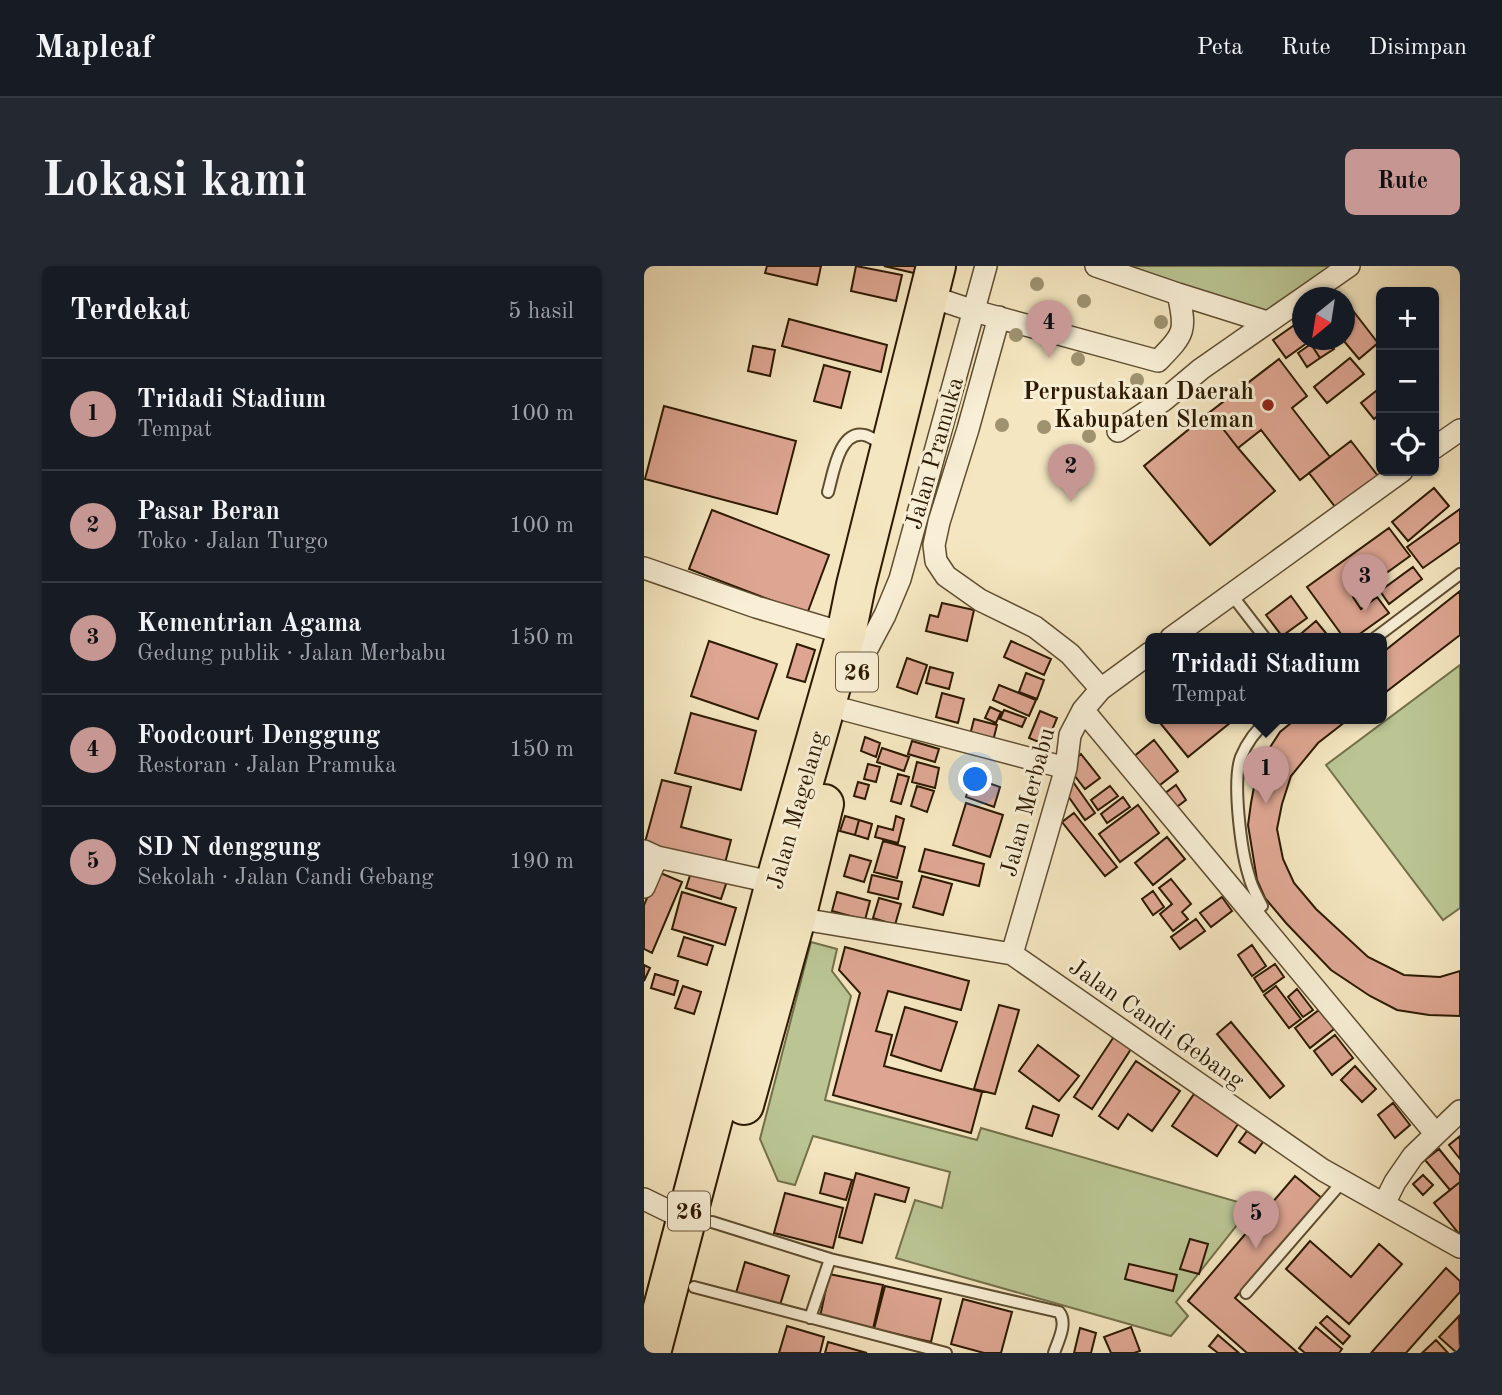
<!DOCTYPE html>
<html lang="id">
<head>
<meta charset="utf-8">
<style>
	body { margin:0; font-family:"Old Standard TT",serif; background:#242831; color:#f1f3f6 }
	.controls { position:absolute; right:21px; top:21px; display:grid; overflow:hidden; border-radius:10px; box-shadow:0 2px 5px #0004 }
	.controls button { width:63px; height:63px; display:grid; place-items:center; padding:0; border:0; border-bottom:2px solid #363941; background:#171b24; color:#f1f3f6; font:35px sans-serif }
	.compass { position:absolute; left:648px; top:21px; width:63px; height:63px; border-radius:50%; background:#171b24; box-shadow:0 2px 5px #0004; rotate:210deg }
	.you { position:absolute; left:332px; top:514px; width:24px; height:24px; margin:-18px; border:5px solid #fff; border-radius:50%; background:#1a73e8; box-shadow:0 0 0 10px #1a73e833 }
	.badge { display:grid; place-items:center; width:46px; height:46px; border-radius:50%; background:#c59692; color:#111; font-size:23px; font-weight:700 }
	.pin { position:absolute; translate:-50% -58px; filter:drop-shadow(0 2px 4px #0008) }
	.pin::after { content:''; position:absolute; top:37px; width:24px; height:21px; background:inherit; clip-path:polygon(0 0,100% 0,50% 100%) }
	.popup { position:absolute; left:501px; top:367px; width:242px; height:91px; box-sizing:border-box; display:grid; place-content:center; border-radius:10px; background:#171b24; filter:drop-shadow(0 2px 5px #0005); font-size:23px; white-space:nowrap; color:#9ea1a6 }
	.popup b { font-size:26px; color:#f1f3f6 }
	.popup::after { content:''; position:absolute; left:50%; top:100%; margin-left:-14px; border:14px solid transparent; border-top-color:#171b24 }
	.list { margin:0; padding:0; list-style:none }
	h2 { display:flex; justify-content:space-between; align-items:center; height:91px; margin:0; padding:0 28px; font-size:30px }
	h2 small { font-size:23px; font-weight:400; color:#9ea1a6 }
	.list li { display:grid; grid-template-columns:46px 1fr auto; gap:21px; align-items:center; box-sizing:border-box; height:112px; padding:0 28px; border-top:2px solid #363941 }
	.list b { display:block; font-size:26px; white-space:nowrap }
	.list p { margin:0; font-size:23px; white-space:nowrap; color:#9ea1a6 }
	.list em { font-size:23px; font-style:normal; color:#9ea1a6 }
	.icon { flex:none; width:38px; height:38px; fill:none; stroke:currentColor; stroke-width:2; stroke-linecap:round; stroke-linejoin:round }
	.map { position:relative; flex:none; width:816px; height:1087px; overflow:hidden; border-radius:10px }
	header { display:flex; align-items:center; gap:42px; box-sizing:border-box; height:98px; padding:0 35px; background:#171b24; border-bottom:2px solid #363941 }
	header strong { font-size:33px }
	nav { display:flex; gap:38px; margin-inline-start:auto; font-size:24px }
	.intro { display:flex; align-items:center; justify-content:space-between; box-sizing:border-box; height:168px; padding:0 42px }
	h1 { margin:0; font-size:49px }
	.button { padding:18px 32px; border-radius:10px; background:#c59692; color:#111; font-size:24px; font-weight:700 }
	main { display:flex; gap:42px; padding:0 42px }
	aside { flex:1; background:#171b24; border-radius:10px; box-shadow:0 2px 5px #0004 }
	.map>svg:first-child { display:block }
	.green { fill:#bac593; stroke:#74704a; stroke-width:2 }
	.building { fill:#dea692; stroke:#2d1a00; stroke-width:2 }
	.lines { fill:none; stroke-linecap:round; stroke-linejoin:round }
	.lane-casing { stroke:#5f4d30; stroke-width:14 }
	.street-casing { stroke:#5f4d30; stroke-width:24 }
	.highway-casing { stroke:#2d1a00; stroke-width:42 }
	.lane { stroke:#f8efd6; stroke-width:10 }
	.street { stroke:#f8efd6; stroke-width:21 }
	.highway { stroke:#f4e6c0; stroke-width:38 }
	.tree { fill:#9e926f }
	.poi-dot { fill:#8f2418; stroke:#f8efd6; stroke-width:2.5 }
	.labels { text-anchor:middle; stroke-width:6; stroke-linejoin:round; paint-order:stroke }
	.shield { fill:#f8efd6; stroke:#6a5a40; stroke-width:2 }
	.shield-label { font-size:23px; font-weight:bold; fill:#2d1a00 }
	.poi-label { font-size:24px; font-weight:bold; fill:#2d1a00; stroke:#f8efd6; text-anchor:end }
	.street-label { font-size:24px; fill:#2d1a00; stroke:#f8efd6 }
</style>
</head>
<body>
<header>
<strong>Mapleaf</strong>
<nav><a>Peta</a><a>Rute</a><a>Disimpan</a></nav>
</header>
<div class="intro"><h1>Lokasi kami</h1><a class="button">Rute</a></div>
<main>
<aside>
<h2>Terdekat<small>5 hasil</small></h2>
<ul class="list">
<li><span class="badge">1</span><div><b>Tridadi Stadium</b><p>Tempat</p></div><em>100 m</em></li>
<li><span class="badge">2</span><div><b>Pasar Beran</b><p>Toko · Jalan Turgo</p></div><em>100 m</em></li>
<li><span class="badge">3</span><div><b>Kementrian Agama</b><p>Gedung publik · Jalan Merbabu</p></div><em>150 m</em></li>
<li><span class="badge">4</span><div><b>Foodcourt Denggung</b><p>Restoran · Jalan Pramuka</p></div><em>150 m</em></li>
<li><span class="badge">5</span><div><b>SD N denggung</b><p>Sekolah · Jalan Candi Gebang</p></div><em>190 m</em></li>
</ul>
</aside>
<div class="map">
<svg width="816" height="1087" viewBox="0 0 816 1087">
	<rect width="100%" height="100%" fill="#f4e6c0"/>
	<filter id="stains"><feTurbulence type="fractalNoise" baseFrequency=".00286" numOctaves="4"/><feColorMatrix values="0 0 0 0 .2 0 0 0 0 .09 0 0 0 0 .02 0 0 0 .5 -.17"/></filter>
	<radialGradient id="worn" r=".72"><stop offset=".6" stop-color="#630" stop-opacity="0"/><stop offset="1" stop-color="#630" stop-opacity=".3"/></radialGradient>
	<path class="green" d="M455,0H705L623,56Z
		M816,399V642L799,654L682,499Z
		M167,676L193,683L188,705L207,730L181,834L333,874L337,862L608,940L532,1036L544,1050L527,1070L252,992L271,934L298,942L306,906L169,870L151,919L134,915L116,873Z"/>
	<path class="building" d="M123,0H177L173,19L121,7Z
		M212,0L258,9L252,35L207,25Z
		M240,0H276L274,8Z
		M710,46L734,77L715,93L699,74H701V53Z
		M145,53L243,79L237,106L138,80Z
		M659,53V74H667L642,92L629,74Z
		M674,74H684L690,83L676,92L667,78Z
		M667,78L676,92L663,101L654,87Z
		M109,80L131,84L126,110L104,105Z
		M706,92L720,108L683,137L670,121Z
		M635,93L663,130L648,142L686,191L656,214L617,164L594,182L566,146Z
		M180,99L206,106L197,142L170,135Z
		M737,121V147L730,153L717,137Z
		M20,140L152,175L133,248L1,213Z
		M566,146L594,182L631,225L566,279L500,200Z
		M707,175L737,214L695,246L665,207Z
		M790,222L805,240L764,275L748,256Z
		M816,243V276L779,302L763,281Z
		M68,244L185,289L163,348L45,303Z
		M745,262L766,290L709,331L717,343L733,331L745,347L710,372H700L663,321Z
		M769,301L778,313L745,338L736,325Z
		M816,325V369L738,429V387Z
		M647,330L663,352L638,370L622,349Z
		M298,337L330,344L323,375L282,365L286,349L294,351Z
		M672,355L686,372H652Z
		M65,375L133,398L114,453L47,430Z
		M367,375L407,393L400,409L360,391Z
		M153,378L171,384L161,416L143,411Z
		M263,392L283,399L273,428L253,421Z
		M286,401L309,407L305,423L282,417Z
		M382,407L400,414L393,433L375,426Z
		M355,419L392,434L385,450L349,434Z
		M298,427L320,433L314,457L292,451Z
		M346,441L357,446L352,457L341,452Z
		M360,444L382,452L378,461L356,453Z
		M396,445L413,452L402,479L385,472Z
		M47,447L112,465L97,524L31,507Z
		M512,452H592L544,491Z
		M653,452H706L674,477L647,510L638,538L633,563L639,593L650,617L672,643L724,691L760,709L796,711L816,705V750L785,749L753,744L726,730L687,704L642,657L621,632L613,614L604,559L607,537L612,510L619,492L636,466Z
		M330,453L353,459L348,479L325,473Z
		M221,471L236,477L232,491L217,485Z
		M510,474L534,505L512,522L488,492Z
		M268,475L295,483L291,496L264,488Z
		M238,482L265,491L260,505L233,496Z
		M437,488L456,512L441,523L423,500Z
		M273,496L295,502L291,522L268,516Z
		M224,498L236,501L232,516L220,513Z
		M254,508L265,511L257,538L247,535Z
		M328,511L356,521L350,541L322,531Z
		M427,513L451,547L441,554L417,520Z
		M18,514L47,521L37,561L87,574L80,601L0,580Z
		M214,516L225,519L221,533L210,530Z
		M532,519L542,534L530,543L520,528Z
		M273,520L290,525L283,546L267,540Z
		M466,520L474,530L454,544L447,534Z
		M479,531L486,541L463,557L457,548Z
		M322,537L359,549L346,591L309,579Z
		M494,539L515,567L476,596L455,568Z
		M430,547L473,601L461,610L418,556Z
		M201,550L215,554L211,569L196,565Z
		M252,550L260,553L254,577L231,571L234,560L249,564Z
		M215,554L228,558L224,573L211,569Z
		M523,571L541,593L509,619L491,597Z
		M239,575L261,581L253,612L230,606Z
		M281,583L340,598L335,620L275,605Z
		M206,589L227,595L220,616L200,610Z
		M48,603L83,615L77,633L42,622Z
		M14,606L38,616L8,687L0,683V639Z
		M228,609L258,616L254,633L224,626Z
		M278,610L308,618L299,649L269,641Z
		M527,613L547,638L538,646L544,653L529,665L516,648L528,638L515,622Z
		M509,625L520,641L509,649L498,633Z
		M38,626L92,642L81,679L28,663Z
		M193,626L226,635L221,654L188,645Z
		M578,631L588,645L567,661L556,647Z
		M235,632L257,638L251,659L229,652Z
		M552,653L561,665L536,683L527,671Z
		M40,671L69,680L63,699L34,690Z
		M608,679L622,700L608,710L594,689Z
		M201,681L325,715L317,744L244,725L232,765L248,769L240,800L338,826L327,867L189,829L216,727L195,704Z
		M631,698L640,711L619,726L610,712Z
		M0,699L6,702L0,715Z
		M11,708L34,715L30,729L7,722Z
		M39,720L57,726L50,748L31,742Z
		M632,720L657,753L645,762L620,729Z
		M653,723L669,744L659,751L644,731Z
		M355,739L375,744L351,828L330,823Z
		M261,741L313,756L297,805L247,789Z
		M675,744L690,763L666,782L651,762Z
		M587,756L640,820L626,832L573,768Z
		M471,769L489,780L448,843L430,831Z
		M691,769L709,792L688,809L670,785Z
		M394,779L435,810L415,835L375,805Z
		M492,795L536,825L508,865L484,848L474,863L455,850Z
		M711,800L732,823L718,836L697,814Z
		M550,828L594,858L573,890L528,860Z
		M749,837L766,859L751,872L734,849Z
		M389,840L415,849L408,870L382,862Z
		M603,865L619,876L611,887L595,876Z
		M816,870V893L805,879Z
		M795,883L816,909V916L806,924L781,894Z
		M181,907L208,914L202,934L176,927Z
		M212,907L265,922L261,936L231,928L218,977L195,971Z
		M779,909L789,919L779,929L769,918Z
		M651,910L679,933L591,1032L654,1087H603L544,1035Z
		M816,916V969L790,937Z
		M141,927L199,942L189,982L130,967Z
		M546,973L564,978L555,1008L536,1003Z
		M666,975L707,1011L735,978L758,998L705,1058L642,1003Z
		M101,996L145,1010L136,1039L92,1027Z
		M485,998L533,1009L529,1025L481,1013Z
		M802,1002L816,1015V1026L762,1087H727Z
		M185,1008L239,1019L229,1063L176,1051Z
		M241,1020L297,1033L287,1076L230,1063Z
		M319,1033L368,1046L357,1087H340L307,1078Z
		M683,1050L706,1070L699,1078L676,1057Z
		M815,1050L816,1087H813L795,1071Z
		M143,1060L180,1071L176,1087H135Z
		M487,1061L496,1085L490,1087H467L460,1071Z
		M672,1061L698,1083L695,1087H661L655,1082Z
		M436,1062L452,1067L447,1087H430Z
		M574,1069L595,1087H574L565,1080Z
		M792,1074L804,1087H778Z
		M184,1076L223,1087H181Z"/>
	<g class="lines">
		<defs>
			<path id="lane" d="M184,226C189,209 195,164 220,169C226,170 234,176 240,179
				M587,328L621,372
				M731,372L816,308
				M607,648L618,640C613,630 607,620 605,610C597,585 588,515 597,491C603,476 613,463 626,452
				M68,956L186,993L415,1046C424,1057 414,1075 410,1087
				M50,1021L302,1087
				M602,1027L699,915
				M166,1052L186,993"/>
			<path id="street" d="M452,0L534,28L623,56
				M659,32L705,0
				M303,36L330,45L514,95C540,68 543,66 534,28
				M355,51L324,163L295,256L290,279L292,295L302,310L336,334L391,361L426,388L457,423
				M474,165L520,134L557,103L659,32
				M790,182L816,164
				M0,302L112,341L202,368
				M527,372L758,205
				M216,396L241,349L256,313L342,0
				M202,444L422,502
				M439,444L791,867
				M0,585L13,591L131,617
				M0,621L13,591
				M152,652L368,688L679,904L816,981
				M368,688L422,502L426,469L439,444L457,423L506,387
				M0,933L43,954
				M740,938L751,916L769,890L816,845"/>
			<path id="highway" d="M100,839L152,652L180,538
				M7,1087L131,617L202,368L212,319L292,0"/>
		</defs>
		<use href="#lane" class="lane-casing"/>
		<use href="#street" class="street-casing"/>
		<use href="#highway" class="highway-casing"/>
		<use href="#lane" class="lane"/>
		<use href="#street" class="street"/>
		<use href="#highway" class="highway"/>
	</g>
	<g class="tree">
		<circle cx="393" cy="18" r="7"/>
		<circle cx="440" cy="35" r="7"/>
		<circle cx="517" cy="56" r="7"/>
		<circle cx="372" cy="69" r="7"/>
		<circle cx="434" cy="93" r="7"/>
		<circle cx="493" cy="114" r="7"/>
		<circle cx="358" cy="159" r="7"/>
		<circle cx="400" cy="161" r="7"/>
		<circle cx="445" cy="170" r="7"/>
	</g>
	<circle class="poi-dot" cx="624" cy="139" r="7"/>
	<g class="labels">
		<g class="shield">
			<rect x="192" y="386.5" width="42" height="39" rx="5"/>
			<rect x="24" y="925.5" width="42" height="39" rx="5"/>
		</g>
		<g class="shield-label">
			<text x="213" y="414">26</text>
			<text x="45" y="953">26</text>
		</g>
		<g class="poi-label">
			<text x="610" y="133">Perpustakaan Daerah<tspan x="610" dy="28">Kabupaten Sleman</tspan></text>
		</g>
		<g class="street-label">
			<text transform="translate(290 187) rotate(-74)" y="8">Jalan Pramuka</text>
			<text transform="translate(383 536) rotate(-75)" y="8">Jalan Merbabu</text>
			<text transform="translate(152 544) rotate(-74)" y="8">Jalan Magelang</text>
			<text transform="translate(513 757) rotate(35)" y="8">Jalan Candi Gebang</text>
		</g>
	</g>
	<rect width="100%" height="100%" filter="url(#stains)"/>
	<rect width="100%" height="100%" fill="url(#worn)"/>
</svg>
<div class="controls">
<button>+</button>
<button>−</button>
<button><svg class="icon" aria-label="locate" viewBox="0 0 24 24"><circle cx="12" cy="12" r="6"/><path d="M12 2v4M12 18v4M2 12h4M18 12h4"/></svg></button>
</div>
<svg class="compass" viewBox="-18 -18 36 36"><path d="M0-13l5 13h-10z" fill="#e53935"/><path d="M0 13l5-13h-10z" fill="#9ea1a6"/></svg>
<div class="you"></div>
<div class="pin badge" style="left:622px;top:538px">1</div>
<div class="popup"><b>Tridadi Stadium</b>Tempat</div>
<div class="pin badge" style="left:427px;top:236px">2</div>
<div class="pin badge" style="left:721px;top:346px">3</div>
<div class="pin badge" style="left:405px;top:92px">4</div>
<div class="pin badge" style="left:612px;top:983px">5</div>
</div>
</main>
</body>
</html>
